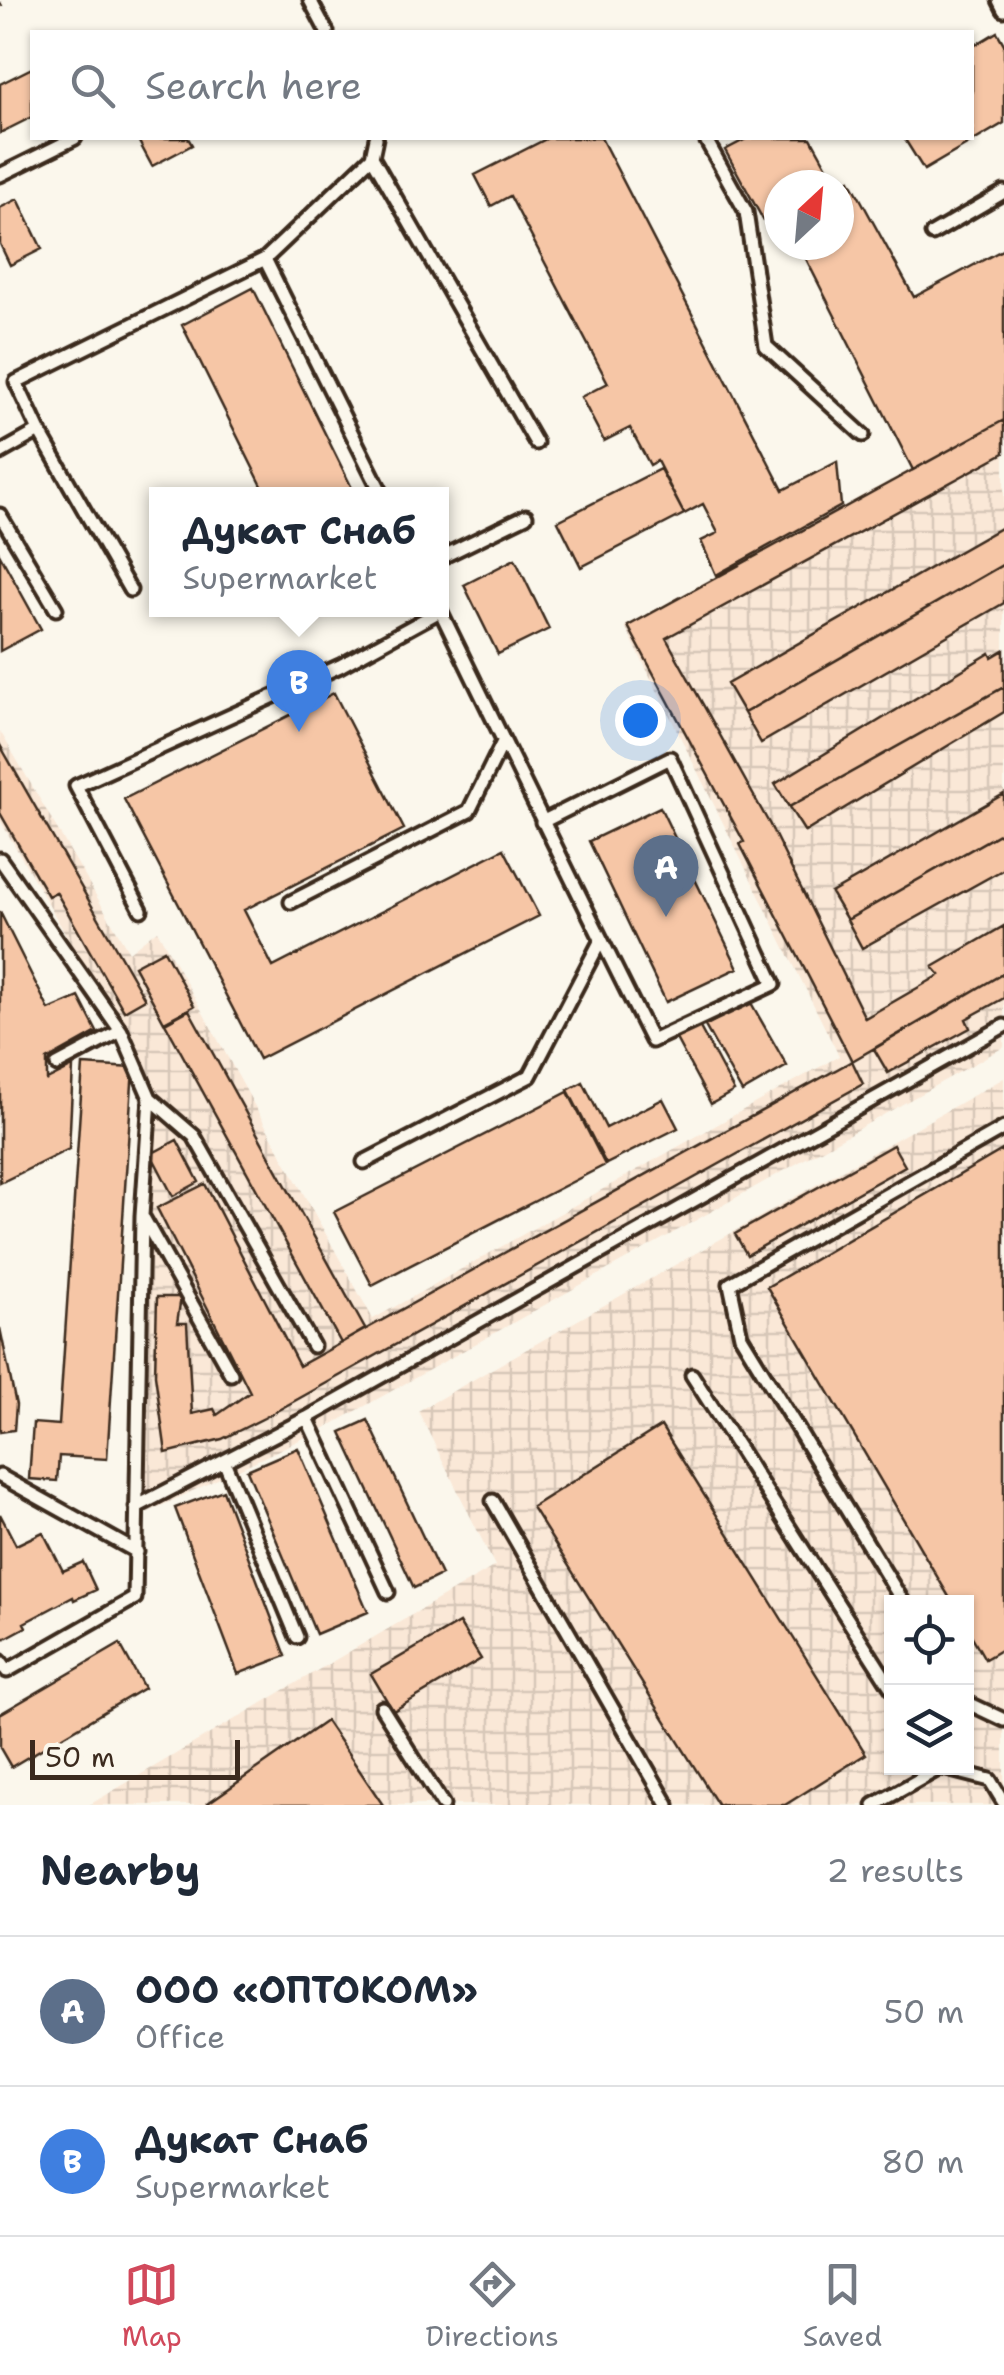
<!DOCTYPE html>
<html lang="en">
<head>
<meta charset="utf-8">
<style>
	body { margin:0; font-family:"Shantell Sans",sans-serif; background:#f2f2f3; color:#1f2937 }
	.controls { position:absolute; right:30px; bottom:30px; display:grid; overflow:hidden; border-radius:0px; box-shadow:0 2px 8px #0004 }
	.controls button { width:90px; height:90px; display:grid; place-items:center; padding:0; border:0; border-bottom:2px solid #e0e1e3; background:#fff; color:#1f2937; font:50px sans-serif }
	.compass { position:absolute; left:764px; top:170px; width:90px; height:90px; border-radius:50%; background:#fff; box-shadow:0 2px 8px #0004; rotate:26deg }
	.scale { position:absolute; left:30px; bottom:25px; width:210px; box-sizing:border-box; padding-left:10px; border:5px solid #3b2a1e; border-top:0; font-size:28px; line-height:35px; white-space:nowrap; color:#3b2a1e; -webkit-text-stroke:8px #fbf7ec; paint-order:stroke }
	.you { position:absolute; left:640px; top:720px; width:35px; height:35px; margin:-25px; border:8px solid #fff; border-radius:50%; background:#1a73e8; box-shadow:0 0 0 15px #1a73e833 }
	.badge { display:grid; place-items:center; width:65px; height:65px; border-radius:50%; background:#d1495b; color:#fff; font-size:32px; font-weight:700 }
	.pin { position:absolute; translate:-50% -82px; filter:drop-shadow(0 2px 5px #0008) }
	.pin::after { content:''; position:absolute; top:52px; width:35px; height:30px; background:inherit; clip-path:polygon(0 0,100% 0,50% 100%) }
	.popup { position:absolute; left:149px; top:487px; width:300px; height:130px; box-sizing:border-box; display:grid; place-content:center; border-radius:0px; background:#fff; filter:drop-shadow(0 2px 8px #0005); font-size:32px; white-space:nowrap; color:#747a83 }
	.popup b { font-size:38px; color:#1f2937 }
	.popup::after { content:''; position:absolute; left:50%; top:100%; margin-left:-20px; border:20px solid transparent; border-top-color:#fff }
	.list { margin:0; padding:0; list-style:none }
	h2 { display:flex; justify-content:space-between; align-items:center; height:130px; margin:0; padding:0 40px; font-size:42px }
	h2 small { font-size:32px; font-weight:400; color:#747a83 }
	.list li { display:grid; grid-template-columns:65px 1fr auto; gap:30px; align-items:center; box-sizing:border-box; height:150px; padding:0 40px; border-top:2px solid #e0e1e3 }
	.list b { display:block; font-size:38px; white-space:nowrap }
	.list p { margin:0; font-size:32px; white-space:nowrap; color:#747a83 }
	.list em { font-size:32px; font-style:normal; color:#747a83 }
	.icon { flex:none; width:55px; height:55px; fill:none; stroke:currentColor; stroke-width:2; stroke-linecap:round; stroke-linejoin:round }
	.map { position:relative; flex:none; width:1004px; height:1805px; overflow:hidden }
	.search { position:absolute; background:#fff; box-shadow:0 2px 8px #0004; left:30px; right:30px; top:30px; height:110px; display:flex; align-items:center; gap:25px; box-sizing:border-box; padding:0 35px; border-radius:0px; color:#747a83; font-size:38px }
	.sheet { height:430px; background:#fff }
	nav { display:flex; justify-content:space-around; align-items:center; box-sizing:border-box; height:140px; border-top:2px solid #e0e1e3; background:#fff; font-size:28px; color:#747a83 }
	nav a { display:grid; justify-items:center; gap:5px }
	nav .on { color:#d1495b }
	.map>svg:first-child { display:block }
	.industrial { fill:url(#industrial-grid); fill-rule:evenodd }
	.building { fill:#f6c6a6; stroke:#3b2a1e; stroke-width:2.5 }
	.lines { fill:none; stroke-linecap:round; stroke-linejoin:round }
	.service-casing { stroke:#3b2a1e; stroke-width:19 }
	.path { stroke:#3b2a1e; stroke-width:5; stroke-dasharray:2.5 8; stroke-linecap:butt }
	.service { stroke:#fbf7ec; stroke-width:11 }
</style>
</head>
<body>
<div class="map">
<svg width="1004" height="1805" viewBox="0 0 1004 1805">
	<defs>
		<pattern id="industrial-grid" width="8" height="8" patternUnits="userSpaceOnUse" patternTransform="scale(2.5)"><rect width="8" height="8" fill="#fae8d7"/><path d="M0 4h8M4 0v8" fill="none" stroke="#d7c7b8"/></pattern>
	</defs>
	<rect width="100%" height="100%" fill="#fbf7ec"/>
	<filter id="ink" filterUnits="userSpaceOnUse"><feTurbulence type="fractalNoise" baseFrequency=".01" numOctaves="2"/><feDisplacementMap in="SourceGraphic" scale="20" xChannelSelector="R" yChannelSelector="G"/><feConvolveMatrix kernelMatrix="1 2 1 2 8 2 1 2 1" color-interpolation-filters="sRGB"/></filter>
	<g filter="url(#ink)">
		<path class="industrial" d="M1004,418V1047L333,1424L140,1516L142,1082L121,1031L0,820V731L129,952L157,930L373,1319L839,1056L625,626Z
			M1004,1078V1805H89L495,1566L418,1411ZM892,1602H966V1768H892Z"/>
		<path class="building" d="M997,32L1004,44V123L924,170L904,138H972V47Z
			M32,68V117L0,133V84Z
			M137,138H188L192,145L152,166Z
			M548,138H601L783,490L837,462L841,506L716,575L701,541L718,533L703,504L684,514L657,461L650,465L630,428L604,441L581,397L608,383L510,196L491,206L475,175Z
			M748,138H811L837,185H779V218L766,225L725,150Z
			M850,180L914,297L1004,249V420L913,470L799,245H839V186Z
			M18,199L42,249L10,265L0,244V208Z
			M253,288L355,494H266L182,325Z
			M1004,420V453L666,638L770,825L865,1018L940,975L933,967L1004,926V973L852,1061L740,844L744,842L628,626Z
			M660,469L684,514L581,567L558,521Z
			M1004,526V564L744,713L727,684Z
			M0,555L41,629L0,651Z
			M515,559L549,629L498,654L464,585Z
			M1004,564V603L761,743L744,713Z
			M1004,650V687L789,807L775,784L990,653L992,657Z
			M1004,687V712L805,832L789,807Z
			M334,693L404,829L244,910L273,967L504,849L539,916L259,1059L124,799Z
			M0,745L145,999L124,1011L56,892L48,896L0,813Z
			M1004,794V831L847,920L831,893Z
			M660,807L738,968L666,1002L589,841Z
			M1004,831V869L862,948L847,920Z
			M0,912L49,1010L79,997L97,1032L47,1060V1080L73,1067L69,1149L0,1183Z
			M164,950L194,1006L164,1022L134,966Z
			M1004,973V998L966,1019L970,1028L888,1073L874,1049Z
			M750,1001L787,1066L742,1092L705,1026Z
			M189,1010L365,1329L341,1343L165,1023Z
			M697,1022L734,1091L711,1104L674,1035Z
			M852,1061L863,1084L264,1418L222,1439L166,1453L155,1375L157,1297H181L177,1323H187L192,1414L214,1409L217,1415L250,1392L157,1208L205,1184L299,1366Z
			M83,1065L133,1068L107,1459L59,1456L57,1481L29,1479L33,1423L59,1425Z
			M583,1082L606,1128L663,1099L678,1128L606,1164L568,1090Z
			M568,1092L605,1165L372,1285L334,1212Z
			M177,1140L199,1182L173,1196L151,1154Z
			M893,1145L905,1166L747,1255L735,1234Z
			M1004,1149V1648L985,1659L966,1626V1602H952L767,1287Z
			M0,1328L16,1405L14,1430L0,1432Z
			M368,1420L441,1575L414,1588L341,1432Z
			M661,1426L866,1754L785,1805H718L532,1507Z
			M298,1448L368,1612L316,1634L247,1470Z
			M223,1490L286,1656L238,1674L175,1508Z
			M0,1514L16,1545L43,1532L63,1571L83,1562L96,1590L74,1600L73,1597L24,1623L26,1627L0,1641Z
			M459,1623L481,1659L393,1711L371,1674Z
			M120,1644L144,1688L11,1767L0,1748V1714Z
			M326,1721L383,1805H209L208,1803Z"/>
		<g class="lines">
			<defs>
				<path id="service" d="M310,0L327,32
					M999,0L1004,10
					M705,138L746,212L766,346L863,435
					M372,157L536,443
					M0,175L75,138
					M932,234L1004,192
					M265,259L382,494
					M0,453L39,431
					M0,515L56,609
					M442,557L526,516
					M130,590L39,431L16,382L265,259L372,157L376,138
					M440,610C510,754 580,898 652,1041L774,984L670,758L542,822
					M0,859L121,1031L150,1098L194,1136L313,1346
					M291,902L469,811L503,742
					M141,910L76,786L340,666L440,611
					M57,1065L121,1031
					M364,1162L530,1076L601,940
					M144,1219L231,1374
					M692,1375L892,1689
					M307,1418L388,1592
					M224,1461L297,1637
					M0,1476L137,1552
					M493,1501L668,1805
					M136,1507L307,1418L1004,1026
					M903,1602L741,1336L730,1284L1004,1128
					M0,1661L7,1671L135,1598L142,1216L150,1098
					M966,1702L1004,1720
					M382,1708L443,1805
					M943,1768L990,1780L1004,1803
					M874,1805L940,1768"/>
			</defs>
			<use href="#service" class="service-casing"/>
			<path class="path" d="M0,5L9,0"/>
			<use href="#service" class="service"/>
		</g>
	</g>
</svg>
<div class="controls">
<button><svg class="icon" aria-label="locate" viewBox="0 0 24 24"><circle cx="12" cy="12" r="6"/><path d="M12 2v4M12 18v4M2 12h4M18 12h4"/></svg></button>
<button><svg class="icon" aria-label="layers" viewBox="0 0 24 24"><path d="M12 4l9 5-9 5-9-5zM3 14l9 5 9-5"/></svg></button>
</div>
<svg class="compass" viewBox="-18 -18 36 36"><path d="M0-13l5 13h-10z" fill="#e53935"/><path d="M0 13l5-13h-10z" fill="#747a83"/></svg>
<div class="scale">50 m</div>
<div class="you"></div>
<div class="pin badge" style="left:666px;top:917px;background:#5c6f8a">A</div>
<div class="pin badge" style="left:299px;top:732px;background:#3f7fe0">B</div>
<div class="popup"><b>Дукат Снаб</b>Supermarket</div>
<div class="search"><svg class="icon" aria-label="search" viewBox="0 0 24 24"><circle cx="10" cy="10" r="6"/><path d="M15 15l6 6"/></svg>Search here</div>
</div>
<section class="sheet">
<h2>Nearby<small>2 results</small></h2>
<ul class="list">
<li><span class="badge" style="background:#5c6f8a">A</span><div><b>ООО «ОПТОКОМ»</b><p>Office</p></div><em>50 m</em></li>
<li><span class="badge" style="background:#3f7fe0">B</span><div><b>Дукат Снаб</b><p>Supermarket</p></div><em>80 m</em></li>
</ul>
</section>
<nav>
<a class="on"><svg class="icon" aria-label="map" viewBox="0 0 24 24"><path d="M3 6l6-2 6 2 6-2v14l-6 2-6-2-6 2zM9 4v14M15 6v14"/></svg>Map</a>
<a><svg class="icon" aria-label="directions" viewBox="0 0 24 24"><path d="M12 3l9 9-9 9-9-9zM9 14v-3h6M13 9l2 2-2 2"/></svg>Directions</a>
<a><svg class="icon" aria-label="saved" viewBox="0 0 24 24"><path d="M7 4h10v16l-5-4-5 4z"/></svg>Saved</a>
</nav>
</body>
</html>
